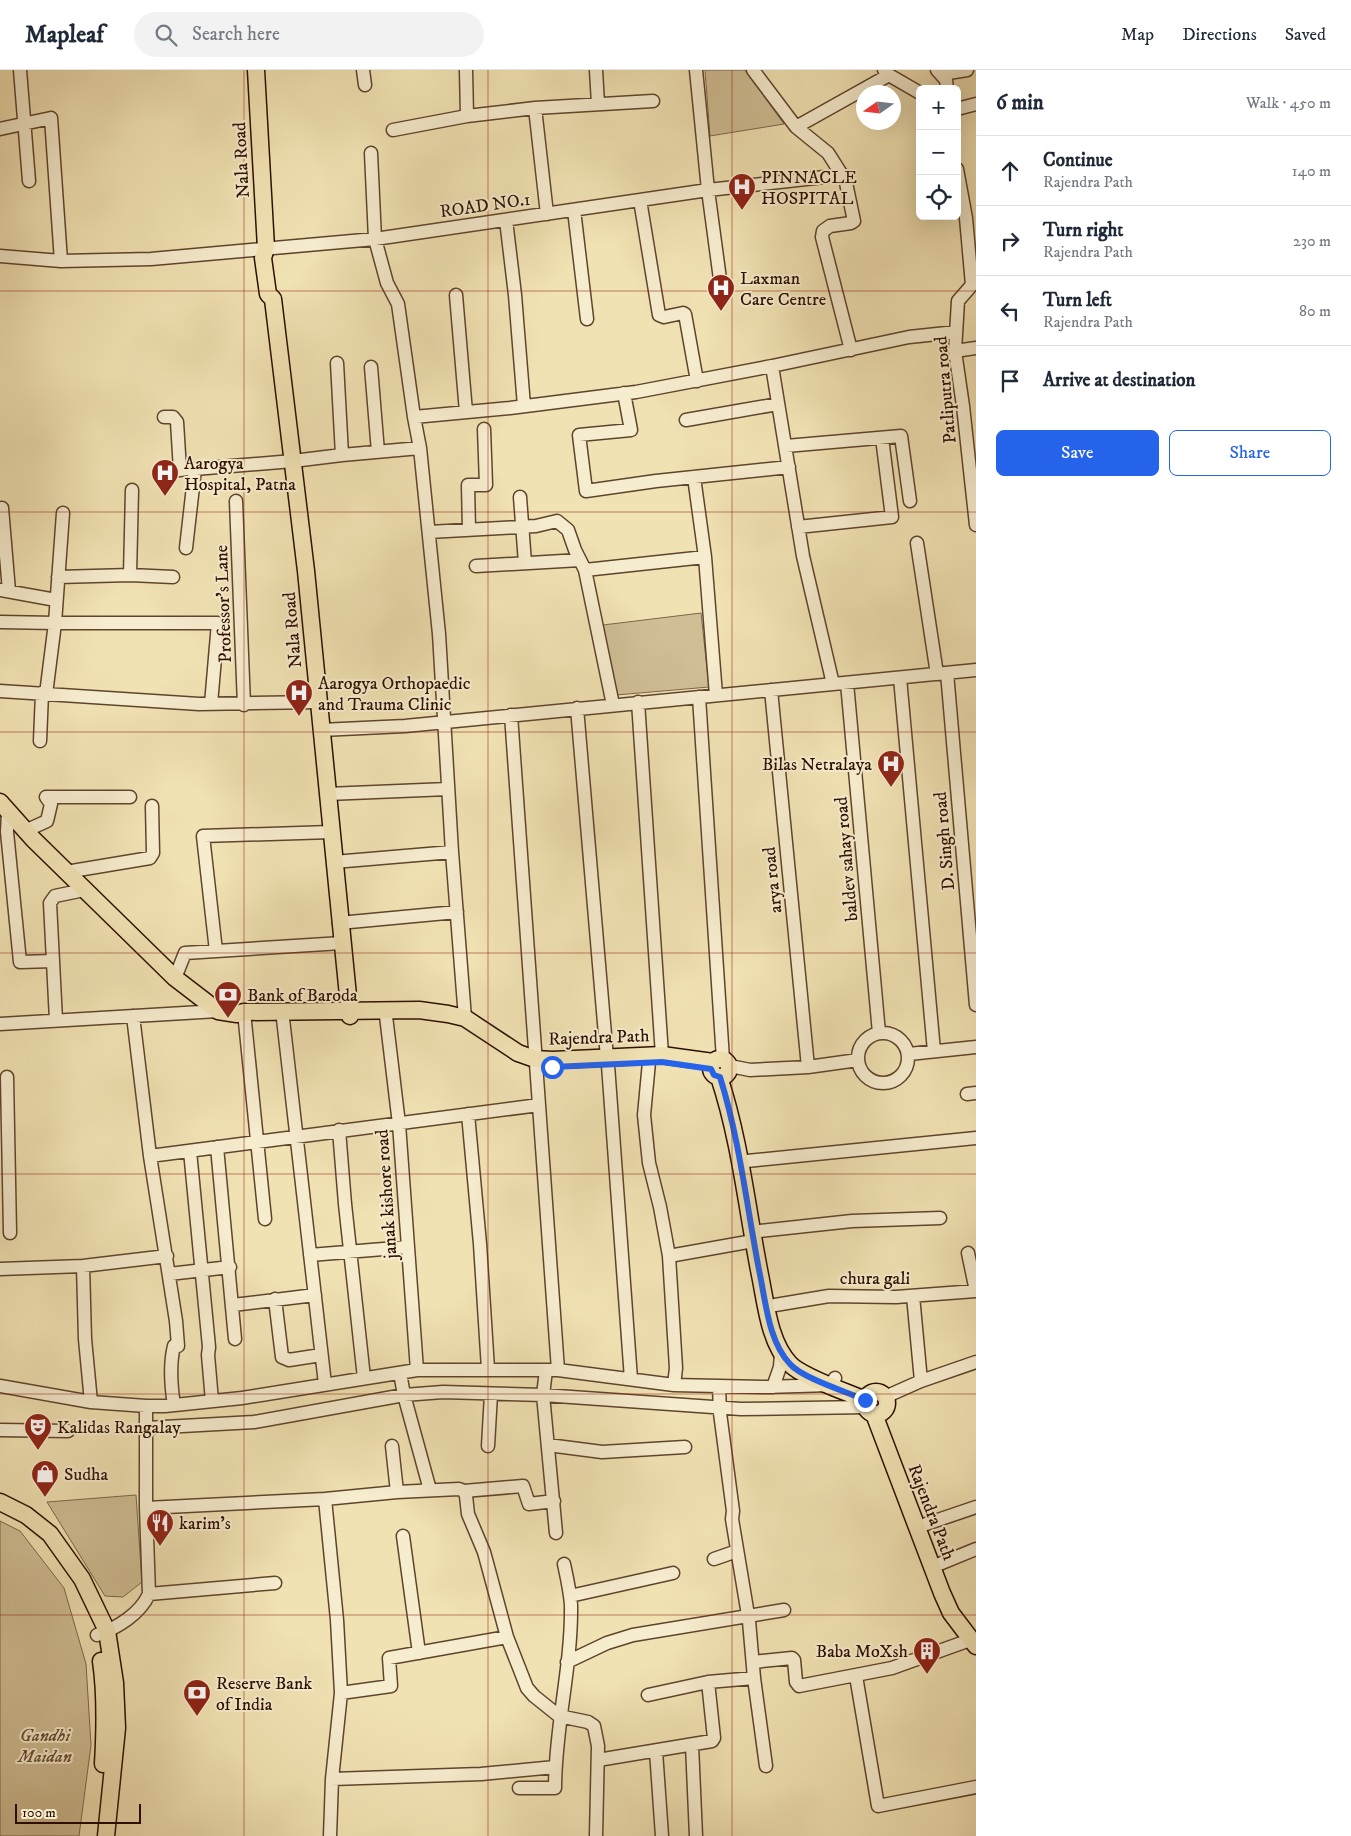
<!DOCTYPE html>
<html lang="en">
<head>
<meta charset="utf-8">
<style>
	body { margin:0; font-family:"IM FELL DW Pica",serif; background:#f2f2f3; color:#1f2937 }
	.controls { position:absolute; right:15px; top:15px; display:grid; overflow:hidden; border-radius:8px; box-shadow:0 5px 20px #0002 }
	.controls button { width:45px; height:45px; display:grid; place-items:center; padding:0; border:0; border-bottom:1px solid #e0e1e3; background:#fff; color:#1f2937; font:25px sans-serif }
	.compass { position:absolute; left:856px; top:15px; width:45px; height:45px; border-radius:50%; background:#fff; box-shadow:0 5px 20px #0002; rotate:256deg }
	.scale { position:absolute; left:15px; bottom:12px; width:126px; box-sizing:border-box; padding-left:5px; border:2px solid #2e0f00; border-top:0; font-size:14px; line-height:18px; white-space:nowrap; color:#2e0f00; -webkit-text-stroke:4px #f6ecce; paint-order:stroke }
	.stop { position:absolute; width:15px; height:15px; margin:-11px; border:4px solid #2563eb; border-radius:50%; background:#fff }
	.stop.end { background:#2563eb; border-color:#fff; box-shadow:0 1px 5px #0008 }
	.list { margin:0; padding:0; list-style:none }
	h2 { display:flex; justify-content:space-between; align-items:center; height:65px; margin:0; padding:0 20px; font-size:21px }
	h2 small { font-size:16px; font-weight:400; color:#747a83 }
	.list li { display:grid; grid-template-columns:32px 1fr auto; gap:15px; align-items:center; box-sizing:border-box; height:70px; padding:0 20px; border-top:1px solid #e0e1e3 }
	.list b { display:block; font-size:19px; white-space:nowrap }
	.list p { margin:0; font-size:16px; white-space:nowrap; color:#747a83 }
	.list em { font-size:16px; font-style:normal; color:#747a83 }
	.actions { display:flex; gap:10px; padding:15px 20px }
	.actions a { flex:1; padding:11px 0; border:1px solid #2563eb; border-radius:8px; text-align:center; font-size:18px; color:#2563eb }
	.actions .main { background:#2563eb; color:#fff }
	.icon { flex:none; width:28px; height:28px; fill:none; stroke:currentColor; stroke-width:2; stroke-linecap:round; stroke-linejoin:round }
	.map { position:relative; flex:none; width:976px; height:1766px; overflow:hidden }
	header { display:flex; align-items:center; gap:30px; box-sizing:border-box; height:70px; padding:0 25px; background:#fff; border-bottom:1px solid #e0e1e3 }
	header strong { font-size:24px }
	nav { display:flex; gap:28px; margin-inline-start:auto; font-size:18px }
	.search { width:350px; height:45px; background:#f2f2f3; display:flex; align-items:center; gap:12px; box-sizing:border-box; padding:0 18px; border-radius:28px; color:#747a83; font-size:19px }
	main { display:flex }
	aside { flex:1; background:#fff }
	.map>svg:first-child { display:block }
	.green { fill:#d0be95; stroke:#7f664a }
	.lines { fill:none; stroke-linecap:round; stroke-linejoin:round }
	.minor-casing { stroke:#5f442d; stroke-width:15 }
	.major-casing { stroke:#2e0f00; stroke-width:19 }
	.minor { stroke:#f6ecce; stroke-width:12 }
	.major { stroke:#f1e2b3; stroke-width:16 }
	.route { stroke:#2563eb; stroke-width:6 }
	.grid { fill:none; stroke:#8f2418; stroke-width:1; stroke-opacity:0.55 }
	.labels { text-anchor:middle; stroke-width:4; stroke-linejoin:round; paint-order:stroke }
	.street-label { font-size:18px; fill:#2e0f00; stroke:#f6ecce }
	.poi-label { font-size:18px; fill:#2e0f00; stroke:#f6ecce; text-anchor:start }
	.park-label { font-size:18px; font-style:italic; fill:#674c34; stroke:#f6ecce }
</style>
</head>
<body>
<header>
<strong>Mapleaf</strong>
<div class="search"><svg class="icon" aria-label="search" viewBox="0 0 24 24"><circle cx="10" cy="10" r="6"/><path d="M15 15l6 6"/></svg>Search here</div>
<nav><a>Map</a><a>Directions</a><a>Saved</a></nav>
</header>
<main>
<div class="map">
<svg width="976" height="1766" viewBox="0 0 976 1766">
	<rect width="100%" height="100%" fill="#f1e2b3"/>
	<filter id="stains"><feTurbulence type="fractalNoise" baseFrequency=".004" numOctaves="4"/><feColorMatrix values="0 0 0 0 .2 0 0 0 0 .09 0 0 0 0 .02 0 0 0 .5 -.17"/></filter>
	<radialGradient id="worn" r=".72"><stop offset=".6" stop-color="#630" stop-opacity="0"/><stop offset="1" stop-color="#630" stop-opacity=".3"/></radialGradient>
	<path class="green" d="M705,0H745L784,54L710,66Z
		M701,543L709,617L616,625L603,555Z
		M136,1425L142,1512L123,1527L105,1526L47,1432Z
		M0,1451L20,1461L64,1518L86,1594L91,1675L79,1766H0Z"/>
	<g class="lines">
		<defs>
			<path id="minor" d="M20,0L29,111
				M363,0L365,15
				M466,0L467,46L535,38L653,31
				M596,0L598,34
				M696,0L708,120L842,105L828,83L796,57
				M753,0L796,57L889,5
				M884,0L889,5L920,23
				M937,0L946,10L947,19
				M942,4L967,0
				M535,38L547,144
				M957,39L976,34
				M0,59L51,48L61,191
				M393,60L467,46
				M371,83L375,169L387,213L398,234L414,347
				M957,99L966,148L972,215L958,231L955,281L963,336L976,455
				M842,105L845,108L854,151L851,153L830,156L823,161L822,167L851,280
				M640,130L659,245L664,247L683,243L685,244L697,311
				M574,140L587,249
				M506,150L515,225L524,336
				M0,186L61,191L151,189L375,169L708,120L722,224
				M456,225L466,342
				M955,281L976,278
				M772,296L909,267L956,262
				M371,297L378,382
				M624,323L631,360L579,365L586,421L656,411L789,397
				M164,347H173L177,352L180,400
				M686,350L778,334
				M786,376L901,366L910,431
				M342,385L420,378
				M163,402L188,399
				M694,407L705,487
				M520,427L525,493
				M236,431L244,635
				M2,438L9,521
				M63,443L55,553H218L211,634
				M798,457L892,447L882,368
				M469,460L468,415H486L484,359
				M429,462L536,456L557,451L568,460L575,480L585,500
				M917,473L937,604
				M186,478L195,399L293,391L342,385L337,293
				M476,496L580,490
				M130,505L173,507
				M58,507L130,505L132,420
				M0,520L56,530
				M0,552L55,553L46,624
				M947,603L976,935
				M900,608L934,981
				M847,613L879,963
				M771,620L808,997
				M0,621L199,634L319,632
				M699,627L723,989
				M638,632L662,985
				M613,635L585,500L705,487L716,625
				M577,638L607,988
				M511,645L558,1300
				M321,660L405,656L976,600
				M40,671L42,623
				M327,724L448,719
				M46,727H130
				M8,741L7,762L20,892L53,891
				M25,761L47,751L51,734L46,727
				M334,792L452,782
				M66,802L150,788L153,783L152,736
				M339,853L457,842
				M216,881L203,766L331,762
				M175,908L185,883L342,873
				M244,942L265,1149
				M133,946L150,1086L539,1035
				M386,946L399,1054L417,1300
				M465,948L452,782L439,564L420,378L414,347L510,338L636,322L772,296L803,486L833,614
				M283,949L325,1314
				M56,950L50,833L55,826L84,820
				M0,954L218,941
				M858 988a25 25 0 1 1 50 0a25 25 0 1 1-50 0Z
				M909,984L976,977
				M649,992L644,1045L649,1093L660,1137L669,1186L676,1298L674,1315
				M608,995L631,1309
				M730,996L750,1000L808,997L858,990
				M7,1007L10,1163
				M967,1024L976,1023
				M468,1044L480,1174L488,1299
				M339,1060L345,1134L364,1308
				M217,1077L235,1269
				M190,1081L209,1277L208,1285L212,1331
				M150,1086L176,1251L178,1276H174C169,1296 171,1316 174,1335
				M747,1091L976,1068
				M760,1161L852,1151L940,1148
				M968,1183L976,1221
				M310,1185L408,1177
				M669,1186L753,1171
				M83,1196L85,1269L91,1332
				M0,1199L83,1196L167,1186
				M169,1204L230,1197
				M913,1226L921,1311
				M275,1229L282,1287L289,1290L321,1285
				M233,1235L315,1225
				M775,1235L829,1226L896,1227L976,1221
				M546,1300L543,1325L556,1463
				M400,1303L404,1325L430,1420
				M0,1316L91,1332L146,1336H165L242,1328L417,1300H558L674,1315L764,1317L831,1315L835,1308
				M719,1316L720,1343L733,1441L732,1449L749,1551L754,1608L766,1696
				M773,1317L780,1297L781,1283
				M885,1327L921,1311L976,1292
				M146,1336V1438L325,1429
				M146,1358L254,1352L404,1325L443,1322L543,1325L741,1339L866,1337
				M0,1360L68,1361
				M548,1375L602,1382L685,1377
				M392,1376L397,1422
				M488,1376L491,1324
				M464,1421L523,1416L529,1434L554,1431
				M926,1454L976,1437
				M403,1466L419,1583
				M714,1489L737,1481
				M932,1497L976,1479
				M149,1524L275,1513
				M570,1526L673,1503
				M97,1565C117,1558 140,1544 149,1524L146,1438
				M567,1592L607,1573L633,1565L784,1540
				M753,1592L792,1588L794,1590L796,1612L799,1616L892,1598L970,1570
				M856,1606L878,1736L976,1717
				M341,1623L391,1616L389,1588L507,1567
				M648,1625L708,1612L754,1608
				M692,1675L696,1766
				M656,1681L662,1766
				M598,1690L712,1671L714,1668L708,1612
				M332,1709L481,1704L555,1697
				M519,1718H555C555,1657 572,1596 571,1535C570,1521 567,1508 564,1494
				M330,1766L332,1709L341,1623L337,1550L325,1429L397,1422L459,1419L464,1421L466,1426L468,1444L484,1482L507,1567L527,1618L534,1626L559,1646L588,1652L594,1656L598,1676L596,1766"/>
			<path id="major" d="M256,0L266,178L263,188L268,224L273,229
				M273,229L306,501L350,946
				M0,732L33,769L175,908L218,941L237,944L244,942L419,940L448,944L465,948L518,983L535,989L552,990L662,985L713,992
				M711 998a9 9 0 1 1 18 0a9 9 0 1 1-18 0Z
				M719,1007C740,1070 747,1139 760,1205C766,1234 769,1272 790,1294C802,1307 847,1322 865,1330
				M865 1333a11 11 0 1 1 22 0a11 11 0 1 1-22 0Z
				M874,1344L942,1523L951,1543L976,1576
				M0,1432L26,1445L50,1464L82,1509L107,1561L115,1613L117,1658L106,1766
				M101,1591C106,1625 105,1660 103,1694"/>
		</defs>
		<use href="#minor" class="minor-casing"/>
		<use href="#major" class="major-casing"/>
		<use href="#minor" class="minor"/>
		<use href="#major" class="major"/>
	</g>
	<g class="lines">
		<path class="route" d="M552,997L662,992L711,999L714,1005L720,1007C740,1071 747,1139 760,1205C766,1234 769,1272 790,1294C802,1308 847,1322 865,1330"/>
	</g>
	<path class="grid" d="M244,0V1766M488,0V1766M732,0V1766M0,221H976M0,442H976M0,662H976M0,883H976M0,1104H976M0,1324H976M0,1545H976"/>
	<defs>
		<symbol id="hospital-pin" viewBox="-11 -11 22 30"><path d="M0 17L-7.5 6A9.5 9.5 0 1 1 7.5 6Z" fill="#8f2418" stroke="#f6ecce"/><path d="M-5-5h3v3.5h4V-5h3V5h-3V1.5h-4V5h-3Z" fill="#fff"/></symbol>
		<symbol id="bank-pin" viewBox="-11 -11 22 30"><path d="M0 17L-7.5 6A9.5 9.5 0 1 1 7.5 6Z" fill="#8f2418" stroke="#f6ecce"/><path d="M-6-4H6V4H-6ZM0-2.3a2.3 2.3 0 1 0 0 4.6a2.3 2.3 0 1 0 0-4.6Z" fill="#fff"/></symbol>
		<symbol id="theatre-pin" viewBox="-11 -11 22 30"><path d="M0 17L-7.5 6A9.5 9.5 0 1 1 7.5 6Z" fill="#8f2418" stroke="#f6ecce"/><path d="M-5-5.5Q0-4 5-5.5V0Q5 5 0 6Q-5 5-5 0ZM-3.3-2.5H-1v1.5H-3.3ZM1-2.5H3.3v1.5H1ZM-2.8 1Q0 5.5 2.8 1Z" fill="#fff"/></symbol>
		<symbol id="shop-pin" viewBox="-11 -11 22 30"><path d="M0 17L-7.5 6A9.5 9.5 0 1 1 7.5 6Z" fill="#8f2418" stroke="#f6ecce"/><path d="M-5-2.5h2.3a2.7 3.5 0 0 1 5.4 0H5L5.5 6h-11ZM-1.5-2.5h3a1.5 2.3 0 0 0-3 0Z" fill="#fff"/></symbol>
		<symbol id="restaurant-pin" viewBox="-11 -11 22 30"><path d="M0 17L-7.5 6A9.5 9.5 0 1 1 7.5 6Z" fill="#8f2418" stroke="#f6ecce"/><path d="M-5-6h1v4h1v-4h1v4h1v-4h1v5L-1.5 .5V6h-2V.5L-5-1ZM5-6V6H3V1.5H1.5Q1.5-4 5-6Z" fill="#fff"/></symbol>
		<symbol id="building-pin" viewBox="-11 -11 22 30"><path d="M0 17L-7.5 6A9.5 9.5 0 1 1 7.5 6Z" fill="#8f2418" stroke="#f6ecce"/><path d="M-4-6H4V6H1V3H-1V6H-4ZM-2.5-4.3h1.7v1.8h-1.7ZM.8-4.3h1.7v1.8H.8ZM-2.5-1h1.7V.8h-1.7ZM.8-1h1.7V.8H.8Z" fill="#fff"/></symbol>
	</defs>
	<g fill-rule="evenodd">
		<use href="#hospital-pin" x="726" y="101" width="32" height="43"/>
		<use href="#hospital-pin" x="705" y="202" width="32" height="43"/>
		<use href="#hospital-pin" x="149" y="387" width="32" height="43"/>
		<use href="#hospital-pin" x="283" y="607" width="32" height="43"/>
		<use href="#hospital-pin" x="875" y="678" width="32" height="43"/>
		<use href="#bank-pin" x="212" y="909" width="32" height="43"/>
		<use href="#theatre-pin" x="22" y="1341" width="32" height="43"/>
		<use href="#shop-pin" x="29" y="1388" width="32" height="43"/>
		<use href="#restaurant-pin" x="144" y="1437" width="32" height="43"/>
		<use href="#building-pin" x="911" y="1565" width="32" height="43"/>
		<use href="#bank-pin" x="181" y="1607" width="32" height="43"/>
	</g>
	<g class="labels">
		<g class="street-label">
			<text transform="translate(241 90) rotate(-93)" y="6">Nala Road</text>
			<text transform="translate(485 135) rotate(-8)" y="6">ROAD NO.1</text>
			<text transform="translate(945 320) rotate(-95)" y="6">Patliputra road</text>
			<text transform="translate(223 534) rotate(-92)" y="6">Professor's Lane</text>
			<text transform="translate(292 560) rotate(-95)" y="6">Nala Road</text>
			<text transform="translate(944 771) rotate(-95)" y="6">D. Singh road</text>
			<text transform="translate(846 789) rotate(-95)" y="6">baldev sahay road</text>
			<text transform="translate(772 810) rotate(-96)" y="6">arya road</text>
			<text transform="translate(599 967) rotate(-2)" y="6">Rajendra Path</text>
			<text transform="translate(386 1124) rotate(-94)" y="6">janak kishore road</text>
			<text x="875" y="1214">chura gali</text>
			<text transform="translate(932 1442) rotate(69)" y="6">Rajendra Path</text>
		</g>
		<g class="poi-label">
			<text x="761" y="113">PINNACLE<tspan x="761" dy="21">HOSPITAL</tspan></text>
			<text x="740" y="214">Laxman<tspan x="740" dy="21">Care Centre</tspan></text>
			<text x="184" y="399">Aarogya<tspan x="184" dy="21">Hospital, Patna</tspan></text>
			<text x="318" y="619">Aarogya Orthopaedic<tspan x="318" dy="21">and Trauma Clinic</tspan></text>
			<text x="872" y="700" text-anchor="end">Bilas Netralaya</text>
			<text x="247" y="931">Bank of Baroda</text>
			<text x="57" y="1363">Kalidas Rangalay</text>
			<text x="64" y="1410">Sudha</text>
			<text x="179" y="1459">karim's</text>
			<text x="908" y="1587" text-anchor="end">Baba MoXsh</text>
			<text x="216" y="1619">Reserve Bank<tspan x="216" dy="21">of India</tspan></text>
		</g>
		<g class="park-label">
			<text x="45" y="1671">Gandhi<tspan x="45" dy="21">Maidan</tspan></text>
		</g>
	</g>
	<rect width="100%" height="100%" filter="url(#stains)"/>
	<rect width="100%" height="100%" fill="url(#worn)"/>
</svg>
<div class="controls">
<button>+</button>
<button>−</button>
<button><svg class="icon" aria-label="locate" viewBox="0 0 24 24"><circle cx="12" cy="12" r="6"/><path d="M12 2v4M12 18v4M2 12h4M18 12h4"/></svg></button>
</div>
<svg class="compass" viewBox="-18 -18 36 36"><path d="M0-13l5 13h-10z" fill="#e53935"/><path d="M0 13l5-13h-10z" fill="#747a83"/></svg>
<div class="scale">100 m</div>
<div class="stop" style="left:552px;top:997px"></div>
<div class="stop end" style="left:865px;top:1330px"></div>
</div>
<aside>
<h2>6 min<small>Walk · 450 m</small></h2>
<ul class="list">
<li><svg class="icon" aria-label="ahead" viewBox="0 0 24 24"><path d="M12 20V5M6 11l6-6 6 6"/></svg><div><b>Continue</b><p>Rajendra Path</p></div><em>140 m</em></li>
<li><svg class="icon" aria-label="right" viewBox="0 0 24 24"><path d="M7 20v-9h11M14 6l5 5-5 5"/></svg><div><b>Turn right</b><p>Rajendra Path</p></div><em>230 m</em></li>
<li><svg class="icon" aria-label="left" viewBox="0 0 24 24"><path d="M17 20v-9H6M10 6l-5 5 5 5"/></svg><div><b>Turn left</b><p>Rajendra Path</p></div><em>80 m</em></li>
<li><svg class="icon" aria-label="arrive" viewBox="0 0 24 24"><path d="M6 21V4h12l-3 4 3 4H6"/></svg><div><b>Arrive at destination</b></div></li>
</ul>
<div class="actions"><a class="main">Save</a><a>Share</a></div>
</aside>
</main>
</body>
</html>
